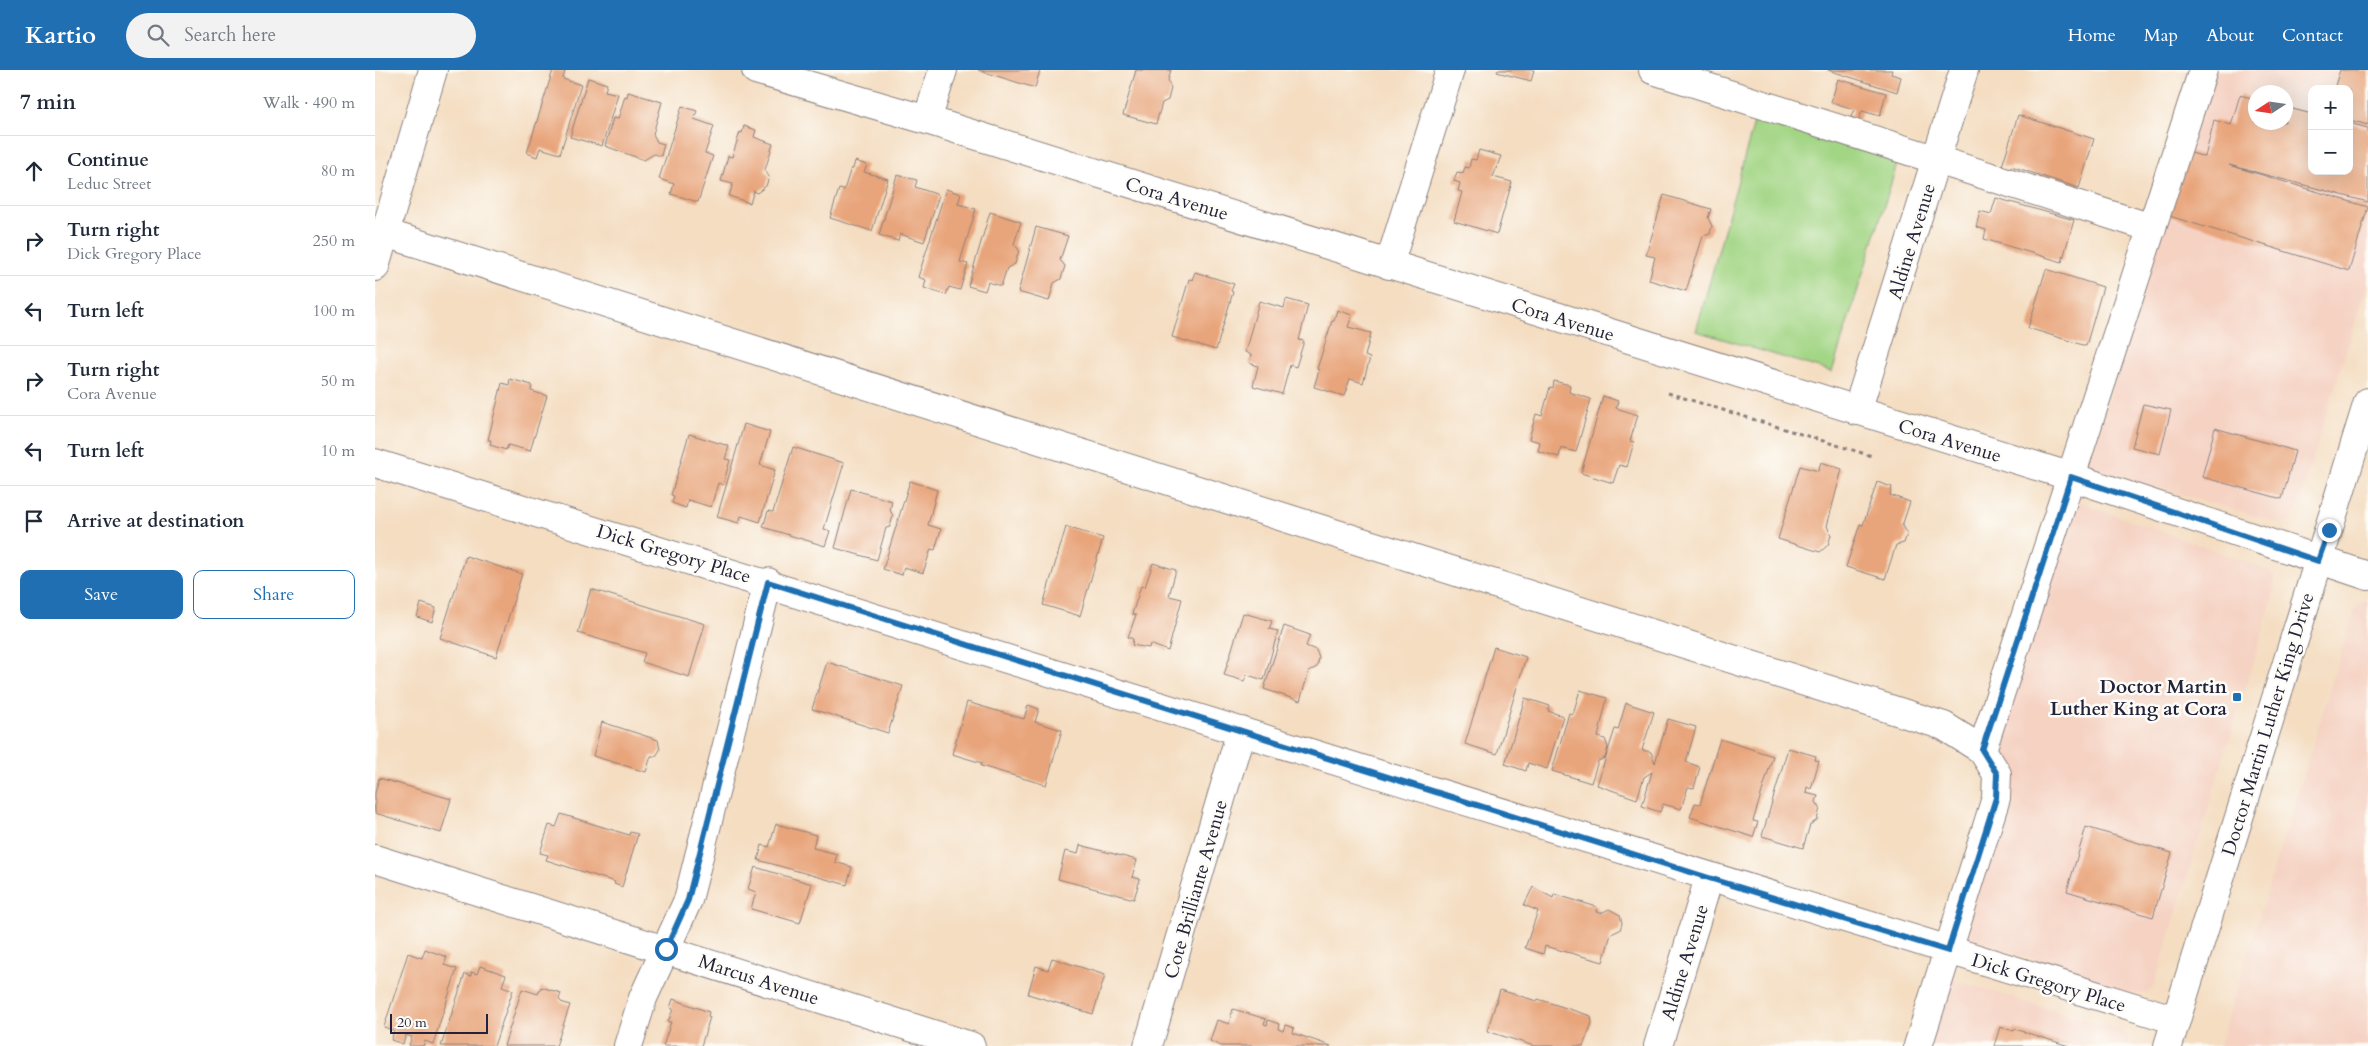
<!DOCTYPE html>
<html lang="en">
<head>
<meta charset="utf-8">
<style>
	body { margin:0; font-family:Cardo,serif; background:#f2f2f3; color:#1f2937 }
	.controls { position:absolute; right:15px; top:15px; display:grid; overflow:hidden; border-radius:10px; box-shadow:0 5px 20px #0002 }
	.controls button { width:45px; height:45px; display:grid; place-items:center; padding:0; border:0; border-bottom:1px solid #e0e1e3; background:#fff; color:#1f2937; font:25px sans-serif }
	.compass { position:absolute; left:1873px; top:15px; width:45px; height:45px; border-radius:50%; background:#fff; box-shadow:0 5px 20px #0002; rotate:258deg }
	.scale { position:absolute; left:15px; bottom:12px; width:98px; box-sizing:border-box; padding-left:5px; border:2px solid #22223b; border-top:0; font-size:14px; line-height:18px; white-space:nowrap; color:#22223b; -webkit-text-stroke:4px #fdfcf7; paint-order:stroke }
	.stop { position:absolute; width:15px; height:15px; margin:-11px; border:4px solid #1f6fb2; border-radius:50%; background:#fff }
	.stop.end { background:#1f6fb2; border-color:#fff; box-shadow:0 1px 5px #0008 }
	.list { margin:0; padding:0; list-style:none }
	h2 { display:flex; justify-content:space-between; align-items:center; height:65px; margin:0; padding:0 20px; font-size:21px }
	h2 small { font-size:16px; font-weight:400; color:#747a83 }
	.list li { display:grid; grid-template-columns:32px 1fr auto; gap:15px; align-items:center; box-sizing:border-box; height:70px; padding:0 20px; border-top:1px solid #e0e1e3 }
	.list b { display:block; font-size:19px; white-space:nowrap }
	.list p { margin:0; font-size:16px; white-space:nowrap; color:#747a83 }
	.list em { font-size:16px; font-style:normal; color:#747a83 }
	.actions { display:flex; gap:10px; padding:15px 20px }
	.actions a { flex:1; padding:11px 0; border:1px solid #1f6fb2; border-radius:10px; text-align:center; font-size:18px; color:#1f6fb2 }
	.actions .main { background:#1f6fb2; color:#fff }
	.icon { flex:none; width:28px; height:28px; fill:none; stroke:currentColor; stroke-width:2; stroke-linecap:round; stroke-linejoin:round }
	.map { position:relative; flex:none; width:1993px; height:976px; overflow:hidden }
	header { display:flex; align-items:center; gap:30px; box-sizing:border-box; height:70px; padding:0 25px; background:#1f6fb2; color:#fff }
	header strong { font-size:24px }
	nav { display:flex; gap:28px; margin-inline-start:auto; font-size:18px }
	.search { width:350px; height:45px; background:#f2f2f3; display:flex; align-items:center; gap:12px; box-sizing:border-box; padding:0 18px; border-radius:28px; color:#747a83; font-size:19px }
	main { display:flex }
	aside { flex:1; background:#fff }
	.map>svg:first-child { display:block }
	.built { fill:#f5d2c2; fill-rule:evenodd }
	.green { fill:#a2d584; stroke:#627c60 }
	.building { fill:#e8a47a }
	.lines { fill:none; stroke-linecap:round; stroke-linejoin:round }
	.minor-casing { stroke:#8b807e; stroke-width:30 }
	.major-casing { stroke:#8b807e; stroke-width:30 }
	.path { stroke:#8b807e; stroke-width:3; stroke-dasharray:4 4; stroke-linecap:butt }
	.minor { stroke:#fff; stroke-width:28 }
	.major { stroke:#fff; stroke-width:28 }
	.route { stroke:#1f6fb2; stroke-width:6 }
	.poi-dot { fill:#1f6fb2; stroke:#fdfcf7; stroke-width:2 }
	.labels { text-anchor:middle; stroke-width:5; stroke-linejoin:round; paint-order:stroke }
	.street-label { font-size:19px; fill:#22223b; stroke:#fdfcf7 }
	.poi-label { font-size:19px; font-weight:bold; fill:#22223b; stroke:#fdfcf7; text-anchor:end }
</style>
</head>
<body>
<header>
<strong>Kartio</strong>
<div class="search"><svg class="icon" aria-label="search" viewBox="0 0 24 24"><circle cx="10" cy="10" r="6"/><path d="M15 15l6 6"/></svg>Search here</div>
<nav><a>Home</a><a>Map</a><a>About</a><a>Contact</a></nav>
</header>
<main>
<aside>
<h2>7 min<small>Walk · 490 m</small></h2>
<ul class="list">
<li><svg class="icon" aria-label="ahead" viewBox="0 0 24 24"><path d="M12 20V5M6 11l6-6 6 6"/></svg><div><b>Continue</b><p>Leduc Street</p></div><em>80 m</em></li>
<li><svg class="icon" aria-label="right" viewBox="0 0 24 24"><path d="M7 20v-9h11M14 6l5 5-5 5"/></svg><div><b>Turn right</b><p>Dick Gregory Place</p></div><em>250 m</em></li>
<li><svg class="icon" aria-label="left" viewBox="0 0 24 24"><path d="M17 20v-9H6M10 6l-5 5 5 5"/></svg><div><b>Turn left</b></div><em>100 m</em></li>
<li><svg class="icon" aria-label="right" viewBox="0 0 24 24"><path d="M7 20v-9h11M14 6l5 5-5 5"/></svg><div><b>Turn right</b><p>Cora Avenue</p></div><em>50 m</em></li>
<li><svg class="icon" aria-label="left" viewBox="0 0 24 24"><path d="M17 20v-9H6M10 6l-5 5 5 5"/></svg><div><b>Turn left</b></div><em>10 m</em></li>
<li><svg class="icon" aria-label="arrive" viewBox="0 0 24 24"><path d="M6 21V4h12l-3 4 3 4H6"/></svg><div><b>Arrive at destination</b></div></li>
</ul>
<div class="actions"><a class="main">Save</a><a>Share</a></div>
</aside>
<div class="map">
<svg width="1993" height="976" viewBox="0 0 1993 976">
	<rect width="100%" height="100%" fill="#fdfcf7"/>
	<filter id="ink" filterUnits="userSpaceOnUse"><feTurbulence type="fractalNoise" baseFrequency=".02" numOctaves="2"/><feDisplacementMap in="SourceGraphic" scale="10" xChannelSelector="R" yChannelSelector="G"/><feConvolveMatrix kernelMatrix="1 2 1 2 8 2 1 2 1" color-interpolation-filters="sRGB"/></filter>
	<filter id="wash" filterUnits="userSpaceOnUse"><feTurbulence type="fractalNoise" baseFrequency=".0096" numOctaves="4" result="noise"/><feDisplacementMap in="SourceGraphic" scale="20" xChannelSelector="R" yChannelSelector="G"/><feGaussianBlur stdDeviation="1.12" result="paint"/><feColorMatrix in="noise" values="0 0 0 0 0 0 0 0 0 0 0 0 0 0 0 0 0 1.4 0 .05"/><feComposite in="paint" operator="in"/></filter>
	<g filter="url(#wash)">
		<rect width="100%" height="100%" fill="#f4ddc1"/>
		<path class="built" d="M1838,0H1993V211L1921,442L1917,450L1912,452L1904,453L1712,397ZM1937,19H1974V101H1937ZM1880,22H1910V52H1880Z
			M1701,431L1894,500L1899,508L1900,520L1780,913L1776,920L1768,924L1754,922L1585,864L1621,681Z
			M1993,531V976H1844L1980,538L1986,532Z
			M1569,907L1747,961L1754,968L1755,976H1548Z"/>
		<path class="green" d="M1382,42L1524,88L1457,302L1321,261Z"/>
		<g id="blocks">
			<path class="building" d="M178,0L190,1L188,9L206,15L185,84L165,78L162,87L152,83Z
				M603,0H665L660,18Z
				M761,0H796L793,11L796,18L793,30L787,33L781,54L748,45Z
				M1123,0H1159L1156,11L1122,2Z
				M1453,0H1517L1516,4L1526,7L1522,22Z
				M1965,0H1993V55L1974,50V19H1959Z
				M213,8L232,14L230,21L243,24L227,76L195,67Z
				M1463,9L1511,23L1505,46L1487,41L1484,50L1476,47L1479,39L1456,32Z
				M253,22L287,32L278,64L282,72L289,74L286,86L279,84L269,90L230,76L238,48L243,49L250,26L252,27Z
				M1865,25L1880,29V52H1910V37L1937,44V101H1974V53L1993,58V132L1854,95L1993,137L1974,201L1794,146L1813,82L1830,87L1839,50L1856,55Z
				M307,36L322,41L319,49L339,56L330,83L338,86L323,132L296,124L299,114L284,109Z
				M1643,45L1719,69L1704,118L1636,96V98L1627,96Z
				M369,56L381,60L379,67L398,74L390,100L394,107L391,116L382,123L379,121L375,133L354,126L358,114L346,111L353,86L357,87L365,62L367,63Z
				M1104,80L1126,86L1118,107L1137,112L1122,164L1079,151L1087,122L1083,121L1085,113L1079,111L1082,102L1088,103L1090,97L1094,98L1096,89L1101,90Z
				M480,91L492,95L489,102L513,109L497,161L455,148L464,119L469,120L476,98L478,99Z
				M522,105L542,110L540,117L564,125L549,172L525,164L523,171L504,165Z
				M571,119L586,124L583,134L601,139L585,192L593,194L585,220L574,217L571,225L549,218L551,210L543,207Z
				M1289,125L1336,139L1333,148L1337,156L1335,164L1328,166L1311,221L1274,210L1280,187L1271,185Z
				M1621,128L1699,150L1687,192L1609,169L1611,160L1601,157L1605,141L1616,144Z
				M615,142L646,152L639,174L644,180L640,194L632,198L626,216L613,212L610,221L593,216Z
				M661,157L693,166L685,190L690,196L686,209L679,213L674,231L643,222Z
				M1671,199L1728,217L1711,276L1653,258Z
				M820,202L859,214L856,221L858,222L841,280L797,267L814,209L817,210Z
				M911,229L933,235L924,270L929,271L921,297L915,295L907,324L878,316L883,296L874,293L876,285L870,282L884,231L909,238Z
				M962,240L977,245L973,257L996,263L990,286L995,288L988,313L975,309L969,326L939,317L944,300L942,299L957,251H959Z
				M135,309L157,315L156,321L172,326L155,381L133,375L131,380L115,375L116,370H113L127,313L134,315Z
				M1179,311L1195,315L1194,322L1216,329L1201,382L1186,378L1184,387L1163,381L1165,372L1154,369L1161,344L1167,346L1175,317L1178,318Z
				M1228,326L1243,331L1241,338L1263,345L1255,371L1259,372L1252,397L1244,395L1238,413L1206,403Z
				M1768,334L1796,340L1785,384L1757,377Z
				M369,354L395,362L385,395L400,400L385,452L366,446L364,453L342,447Z
				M1840,358L1920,381L1907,429L1827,407Z
				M314,364L354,376L350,389L355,390L348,415L343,413L336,437L313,430L311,438L297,433L299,426L296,425Z
				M418,377L469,393L449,459L455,461L450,476L388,457L393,441L398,442Z
				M1446,392L1467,399L1452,456L1456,465L1453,475L1445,482L1403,469L1425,396L1443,401Z
				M535,411L562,420L553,455L566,459L560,480L556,479L548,503L529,497L527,505L508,499Z
				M1502,412L1517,417L1515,425L1535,432L1527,456L1532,464L1529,473L1521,475L1510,509L1471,497L1485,454L1488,455Z
				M476,419L517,431L515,440L518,446L515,457L511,458L502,490L460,478Z
				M691,457L728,468L705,546L668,535Z
				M91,486L147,504L121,587L65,568Z
				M778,493L801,500L794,526L807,529L793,581L775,574L774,578L757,575L758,569L753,567L761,545L757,544L766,516L770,517Z
				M216,519L330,554L314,607L267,592L270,583L203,563Z
				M46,533L61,538L57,552L42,547Z
				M868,543L897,551L894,559L903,561L889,610L872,605L869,611L849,605Z
				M909,556L935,565L931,576L941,580L944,588L942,597L934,601L925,631L889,619Z
				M1119,577L1151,587L1122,684L1090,674Z
				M452,592L528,616L513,663L437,639Z
				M1205,620L1232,628L1223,667L1230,669L1233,677L1230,688L1223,691L1216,713L1177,701L1194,643L1198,644Z
				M1150,628L1175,636L1173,641L1188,646L1172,699L1153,693L1151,701L1130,694Z
				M592,632L649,649L653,635L664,639L660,652L687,660L671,715L606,696L607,693L577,684Z
				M1251,633L1279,642L1267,680L1276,682L1280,693L1293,649L1321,657L1311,692L1325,697L1319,718L1313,717L1306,739L1288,734L1285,742L1267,736L1277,702L1269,707L1262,729L1222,715L1240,659L1243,660Z
				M227,652L283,670L285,680L281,686H276L271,702L218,686Z
				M1345,669L1398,686L1378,751L1383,752L1378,767L1315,747L1320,733L1325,734Z
				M1413,678L1441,686L1440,690L1444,691L1436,719L1432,717L1431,723L1443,726L1441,732L1445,738L1442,750L1435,755L1428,778L1387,766Z
				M4,708L76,729L66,763L0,743V723Z
				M186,744L254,765L255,762L263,764L247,817L239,814L240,812L171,790L173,785L165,783L174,755L181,757Z
				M401,754L441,765L438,778L462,784L460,792L477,797L472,815L383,790L387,775L394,777Z
				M1711,757L1797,783L1778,847L1692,821Z
				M705,775L762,790L757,807L765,809L759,829L683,809L690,781L703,784Z
				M380,797L437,814L425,853L376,839L381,822L373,819Z
				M1158,817L1178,828L1179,824L1222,837L1221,842L1226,843L1234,839L1245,845L1247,853L1245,860L1236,864L1228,892L1170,876L1168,884L1150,878L1163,841L1149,835Z
				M50,879L72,887L69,895L82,899L58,974L50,971L48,976H36L34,975L37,967L31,965L28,974L16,970L19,961L9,957L33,883L47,888Z
				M677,888L730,905L718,944L653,924L661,896L673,900Z
				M105,896L131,905L127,916L138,920L119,976H66L90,904L96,906V902L102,904Z
				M166,917L186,923L184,929L186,932L195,935L181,976H129L147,919L163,924Z
				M1125,920L1162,931L1163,929L1216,946L1217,953L1208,976H1159L1112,961Z
				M298,929L334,942L333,946L335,947L326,976H288L296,952H293L298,939L295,938Z
				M858,939L891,949L889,954L892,955L893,950L904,954L903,959L908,961L910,955L919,958L918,963L956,976H846L835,971L842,950L854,954Z
				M1625,957L1639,961L1640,959L1694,976H1619Z"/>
		</g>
	</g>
	<g filter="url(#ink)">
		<use href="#blocks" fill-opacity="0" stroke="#8b807e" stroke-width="1"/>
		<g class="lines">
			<defs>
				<path id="minor" d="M381,0L552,50L1697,407L1993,506
					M1278,0L1777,158
					M552,50L568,0
					M10,163L1569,656L1607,680L1622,704L1621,728L1543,976
					M1014,195L1075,0
					M0,197L58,0
					M1482,341L1589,0
					M0,393C602,575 1199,769 1801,950
					M1607,680L1828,0
					M0,789L596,976
					M253,976L268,928L313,830L393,512
					M773,976L866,661
					M1283,976L1334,808"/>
				<path id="major" d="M1793,976L1993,332"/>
			</defs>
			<use href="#minor" class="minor-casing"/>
			<use href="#major" class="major-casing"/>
			<path class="path" d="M1293,323L1497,386"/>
			<use href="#minor" class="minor"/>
			<use href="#major" class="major"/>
		</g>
	</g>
	<g class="lines" filter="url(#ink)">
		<path class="route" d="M291,879L313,830L393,512L1334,808L1573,881L1621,728L1622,704L1607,680L1696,407L1943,491L1954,460"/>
	</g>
	<rect class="poi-dot" x="1857" y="622" width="10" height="10" rx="2.5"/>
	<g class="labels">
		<g class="street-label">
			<text transform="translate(802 128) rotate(17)" y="7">Cora Avenue</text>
			<text transform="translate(1536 171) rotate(-73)" y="7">Aldine Avenue</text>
			<text transform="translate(1188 249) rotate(17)" y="7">Cora Avenue</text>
			<text transform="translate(1575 370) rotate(17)" y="7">Cora Avenue</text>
			<text transform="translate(299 483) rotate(17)" y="7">Dick Gregory Place</text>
			<text transform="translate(1892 654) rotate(-73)" y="7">Doctor Martin Luther King Drive</text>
			<text transform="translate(820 819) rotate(-74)" y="7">Cote Brilliante Avenue</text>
			<text transform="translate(1309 892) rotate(-73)" y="7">Aldine Avenue</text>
			<text transform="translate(384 909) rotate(18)" y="7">Marcus Avenue</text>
			<text transform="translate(1674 912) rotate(17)" y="7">Dick Gregory Place</text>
		</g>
		<g class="poi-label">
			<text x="1852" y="623">Doctor Martin<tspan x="1852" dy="22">Luther King at Cora</tspan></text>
		</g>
	</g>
</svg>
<div class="controls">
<button>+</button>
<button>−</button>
</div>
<svg class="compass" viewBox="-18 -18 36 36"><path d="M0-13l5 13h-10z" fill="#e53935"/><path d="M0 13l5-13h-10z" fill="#747a83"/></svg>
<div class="scale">20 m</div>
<div class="stop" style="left:291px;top:879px"></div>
<div class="stop end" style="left:1954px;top:460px"></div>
</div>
</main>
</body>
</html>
